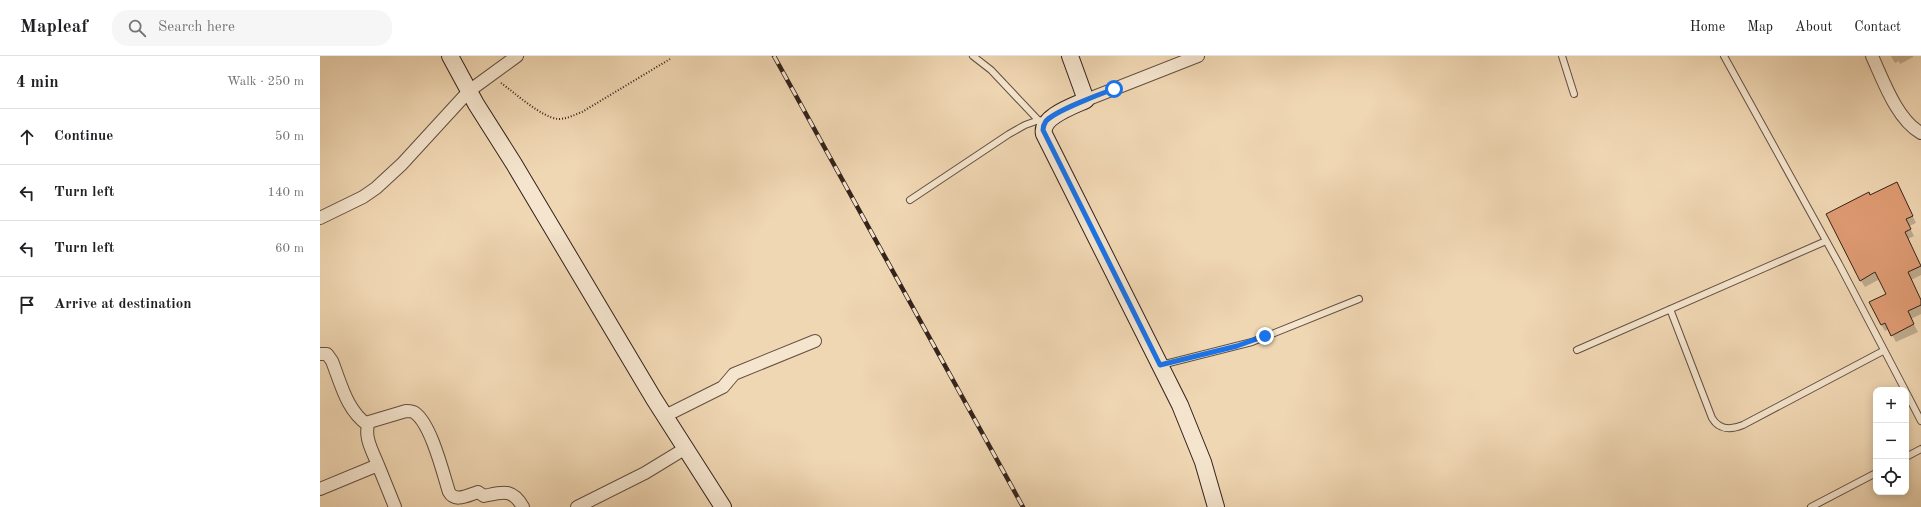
<!DOCTYPE html>
<html lang="en">
<head>
<meta charset="utf-8">
<style>
	body { margin:0; font-family:"Old Standard TT",serif; background:#f6f6f6; color:#202124 }
	.controls { position:absolute; right:12px; bottom:12px; display:grid; overflow:hidden; border-radius:8px; box-shadow:0 2px 10px #0003 }
	.controls button { width:36px; height:36px; display:grid; place-items:center; padding:0; border:0; border-bottom:1px solid #e0e0e0; background:#fff; color:#202124; font:20px sans-serif }
	.stop { position:absolute; width:12px; height:12px; margin:-9px; border:3px solid #1a73e8; border-radius:50%; background:#fff }
	.stop.end { background:#1a73e8; border-color:#fff; box-shadow:0 1px 4px #0008 }
	.list { margin:0; padding:0; list-style:none }
	h2 { display:flex; justify-content:space-between; align-items:center; height:52px; margin:0; padding:0 16px; font-size:17px }
	h2 small { font-size:13px; font-weight:400; color:#757577 }
	.list li { display:grid; grid-template-columns:26px 1fr auto; gap:12px; align-items:center; box-sizing:border-box; height:56px; padding:0 16px; border-top:1px solid #e0e0e0 }
	.list b { display:block; font-size:15px; white-space:nowrap }
	.list em { font-size:13px; font-style:normal; color:#757577 }
	.icon { flex:none; width:22px; height:22px; fill:none; stroke:currentColor; stroke-width:2; stroke-linecap:round; stroke-linejoin:round }
	.map { position:relative; flex:none; width:1601px; height:451px; overflow:hidden }
	header { display:flex; align-items:center; gap:24px; box-sizing:border-box; height:56px; padding:0 20px; background:#fff; border-bottom:1px solid #e0e0e0 }
	header strong { font-size:19px }
	nav { display:flex; gap:22px; margin-inline-start:auto; font-size:14px }
	.search { width:280px; height:36px; background:#f6f6f6; display:flex; align-items:center; gap:10px; box-sizing:border-box; padding:0 14px; border-radius:16px; color:#757577; font-size:15px }
	main { display:flex }
	aside { flex:1; background:#fff }
	.map>svg:first-child { display:block }
	.shadow { fill:#0003 }
	.building { fill:#e09c74; stroke:#34221b }
	.lines { fill:none; stroke-linecap:round; stroke-linejoin:round }
	.lane-casing { stroke:#634f41; stroke-width:8 }
	.street-casing { stroke:#634f41; stroke-width:14 }
	.secondary-casing { stroke:#34221b; stroke-width:18 }
	.path { stroke:#34221b; stroke-width:2; stroke-dasharray:1 2; stroke-linecap:butt }
	.lane { stroke:#f5e5ce; stroke-width:6 }
	.street { stroke:#f5e5ce; stroke-width:12 }
	.secondary { stroke:#f5e5ce; stroke-width:16 }
	.rail-casing { stroke:#34221b; stroke-width:4.5 }
	.rail { stroke:#f5e5ce; stroke-width:3; stroke-dasharray:9; stroke-linecap:butt }
	.route { stroke:#1a73e8; stroke-width:5 }
</style>
</head>
<body>
<header>
<strong>Mapleaf</strong>
<div class="search"><svg class="icon" aria-label="search" viewBox="0 0 24 24"><circle cx="10" cy="10" r="6"/><path d="M15 15l6 6"/></svg>Search here</div>
<nav><a>Home</a><a>Map</a><a>About</a><a>Contact</a></nav>
</header>
<main>
<aside>
<h2>4 min<small>Walk · 250 m</small></h2>
<ul class="list">
<li><svg class="icon" aria-label="ahead" viewBox="0 0 24 24"><path d="M12 20V5M6 11l6-6 6 6"/></svg><div><b>Continue</b></div><em>50 m</em></li>
<li><svg class="icon" aria-label="left" viewBox="0 0 24 24"><path d="M17 20v-9H6M10 6l-5 5 5 5"/></svg><div><b>Turn left</b></div><em>140 m</em></li>
<li><svg class="icon" aria-label="left" viewBox="0 0 24 24"><path d="M17 20v-9H6M10 6l-5 5 5 5"/></svg><div><b>Turn left</b></div><em>60 m</em></li>
<li><svg class="icon" aria-label="arrive" viewBox="0 0 24 24"><path d="M6 21V4h12l-3 4 3 4H6"/></svg><div><b>Arrive at destination</b></div></li>
</ul>
</aside>
<div class="map">
<svg width="1601" height="451" viewBox="0 0 1601 451">
	<rect width="100%" height="100%" fill="#f0d7b3"/>
	<filter id="stains"><feTurbulence type="fractalNoise" baseFrequency=".005" numOctaves="4"/><feColorMatrix values="0 0 0 0 .2 0 0 0 0 .09 0 0 0 0 .02 0 0 0 .5 -.17"/></filter>
	<radialGradient id="worn" r=".72"><stop offset=".6" stop-color="#630" stop-opacity="0"/><stop offset="1" stop-color="#630" stop-opacity=".3"/></radialGradient>
	<path class="shadow" d="M1571,0H1593V1L1580,8L1579,5L1575,7Z
		M1581,135L1596,167L1589,170L1594,180L1588,183L1601,211V219L1591,224L1601,245V258L1591,263L1598,276L1576,286L1569,273L1565,275L1561,268L1568,238L1560,223L1545,231L1541,225L1550,140Z"/>
	<path class="building" d="M1577,126L1593,160L1586,163L1591,173L1585,176L1601,210L1588,216L1601,244V249L1588,255L1594,268L1571,280L1565,267L1561,269L1549,246L1566,238L1555,216L1540,225L1506,158L1549,136L1550,139Z"/>
	<g class="lines">
		<defs>
			<path id="lane" d="M653,0L671,14L721,67
				M1242,0L1254,38
				M1404,0L1519,208L1585,334
				M590,144L689,78L705,69L719,64
				M1350,253L1392,362C1399,374 1411,374 1423,369L1563,295
				M1257,294L1506,185
				M841,309L932,286L1039,243
				M1586,336L1601,365
				M1586,401L1601,393
				M1491,451L1556,417"/>
			<path id="street" d="M1552,0C1563,24 1577,64 1601,77
				M766,44L878,0
				M0,162L43,141L56,132L82,108L149,35L197,0
				M0,298H7L12,305C21,328 27,355 48,369
				M345,360L403,331L414,318L495,285
				M58,409L75,451
				M0,433L58,409C53,396 43,380 49,366L86,355C89,355 93,355 95,357C111,368 123,417 129,436C135,447 148,439 158,436L164,440C183,436 192,432 203,451
				M257,451L325,417L366,392"/>
			<path id="secondary" d="M130,0L156,48L194,108L334,343L403,451
				M750,0L766,44C753,50 720,61 724,78L860,349L883,406L896,451"/>
		</defs>
		<use href="#lane" class="lane-casing"/>
		<use href="#street" class="street-casing"/>
		<use href="#secondary" class="secondary-casing"/>
		<path class="path" d="M181,27C195,37 221,61 238,63C247,63 254,59 262,56L350,3"/>
		<use href="#lane" class="lane"/>
		<use href="#street" class="street"/>
		<use href="#secondary" class="secondary"/>
		<defs>
			<path id="rail" d="M454,0L703,451"/>
		</defs>
		<use href="#rail" class="rail-casing"/>
		<use href="#rail" class="rail"/>
	</g>
	<g class="lines">
		<path class="route" d="M794,33C780,38 735,55 726,65C724,68 723,71 723,74L840,309L917,290L945,280"/>
	</g>
	<rect width="100%" height="100%" filter="url(#stains)"/>
	<rect width="100%" height="100%" fill="url(#worn)"/>
</svg>
<div class="controls">
<button>+</button>
<button>−</button>
<button><svg class="icon" aria-label="locate" viewBox="0 0 24 24"><circle cx="12" cy="12" r="6"/><path d="M12 2v4M12 18v4M2 12h4M18 12h4"/></svg></button>
</div>
<div class="stop" style="left:794px;top:33px"></div>
<div class="stop end" style="left:945px;top:280px"></div>
</div>
</main>
</body>
</html>
